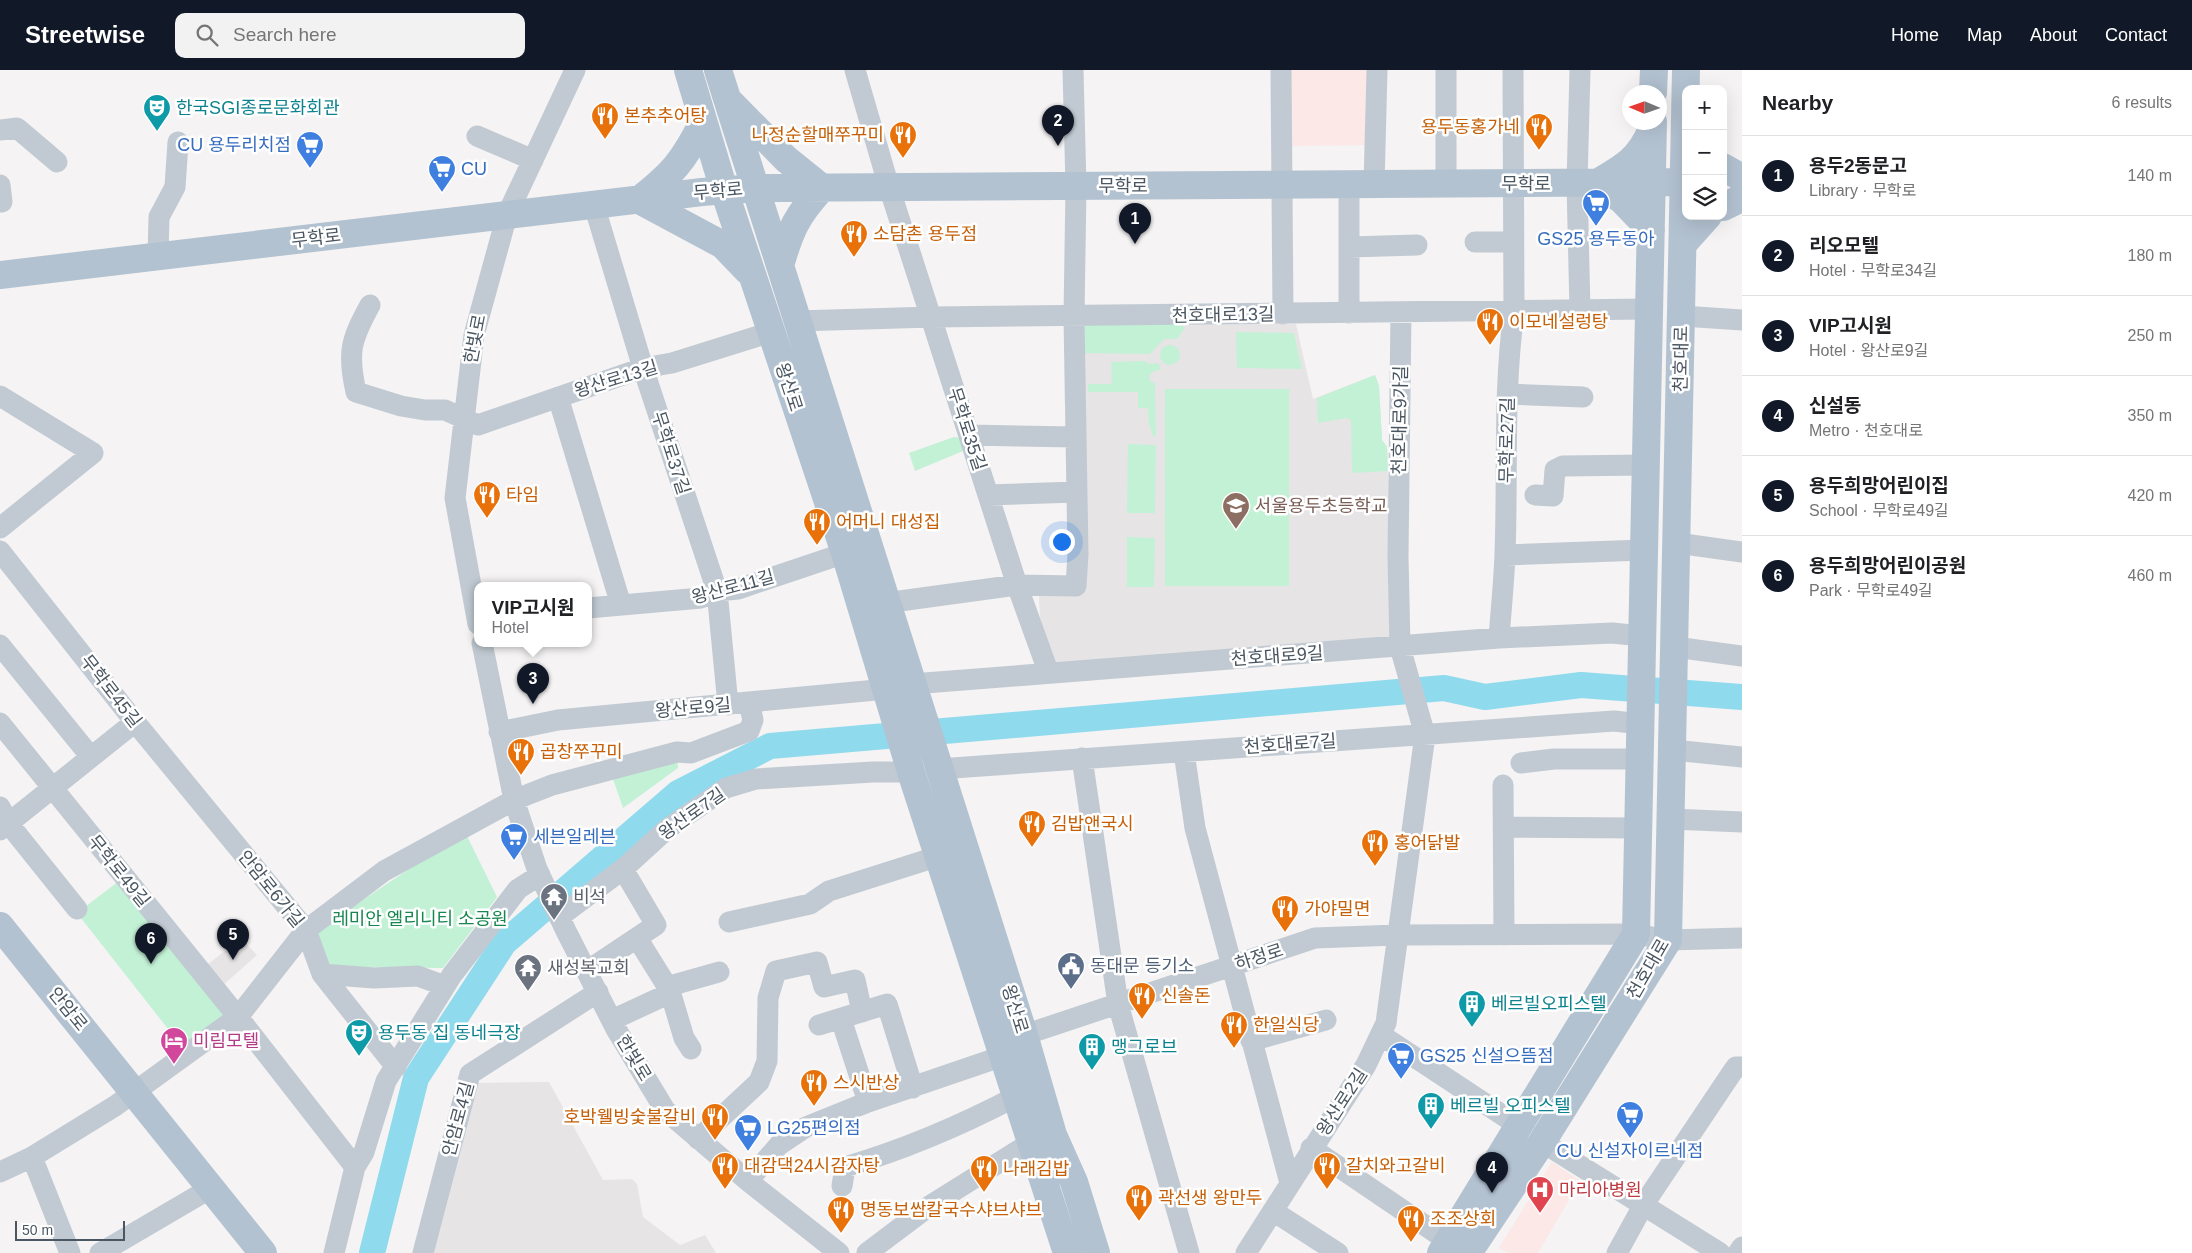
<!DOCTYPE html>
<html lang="en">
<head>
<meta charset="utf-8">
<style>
	body { margin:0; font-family:Helvetica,"Noto Sans KR",sans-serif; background:#f2f2f2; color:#202124 }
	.controls { position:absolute; right:15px; top:15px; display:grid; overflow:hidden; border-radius:10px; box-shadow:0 5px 20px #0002 }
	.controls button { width:45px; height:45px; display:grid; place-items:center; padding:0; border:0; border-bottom:1px solid #e0e0e0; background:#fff; color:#202124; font:25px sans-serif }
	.compass { position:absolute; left:1622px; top:15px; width:45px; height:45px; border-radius:50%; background:#fff; box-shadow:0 5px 20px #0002; rotate:272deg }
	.scale { position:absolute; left:15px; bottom:12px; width:110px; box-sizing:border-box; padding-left:5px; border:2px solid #4a5661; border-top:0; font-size:14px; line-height:18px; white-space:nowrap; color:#4a5661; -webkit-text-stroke:4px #fff; paint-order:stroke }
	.you { position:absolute; left:1061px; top:471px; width:18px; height:18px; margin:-12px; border:4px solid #fff; border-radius:50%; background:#1a73e8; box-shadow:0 0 0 8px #1a73e833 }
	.badge { display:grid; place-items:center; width:32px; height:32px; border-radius:50%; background:#111827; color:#fff; font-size:16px; font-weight:700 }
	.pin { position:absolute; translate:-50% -41px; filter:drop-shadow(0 1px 2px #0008) }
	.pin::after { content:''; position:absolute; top:26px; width:18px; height:15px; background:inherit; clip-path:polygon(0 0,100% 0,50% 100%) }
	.popup { position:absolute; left:474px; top:512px; width:118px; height:65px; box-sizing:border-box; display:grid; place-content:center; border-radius:10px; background:#fff; filter:drop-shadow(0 1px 4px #0005); font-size:16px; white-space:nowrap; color:#757577 }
	.popup b { font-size:19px; color:#202124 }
	.popup::after { content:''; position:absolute; left:50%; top:100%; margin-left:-10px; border:10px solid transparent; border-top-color:#fff }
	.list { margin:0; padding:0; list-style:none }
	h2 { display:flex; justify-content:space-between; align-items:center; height:65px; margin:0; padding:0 20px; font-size:21px }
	h2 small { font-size:16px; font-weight:400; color:#757577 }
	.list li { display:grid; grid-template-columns:32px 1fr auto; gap:15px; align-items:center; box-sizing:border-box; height:80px; padding:0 20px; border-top:1px solid #e0e0e0 }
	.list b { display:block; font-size:19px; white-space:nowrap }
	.list p { margin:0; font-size:16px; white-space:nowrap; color:#757577 }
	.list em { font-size:16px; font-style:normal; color:#757577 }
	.icon { flex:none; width:28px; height:28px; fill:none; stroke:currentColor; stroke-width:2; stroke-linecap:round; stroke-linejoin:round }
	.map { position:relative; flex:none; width:1742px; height:1183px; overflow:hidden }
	header { display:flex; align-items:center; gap:30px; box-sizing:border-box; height:70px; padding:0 25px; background:#111827; color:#fff }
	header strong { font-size:24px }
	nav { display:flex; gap:28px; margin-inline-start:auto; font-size:18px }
	.search { width:350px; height:45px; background:#f2f2f2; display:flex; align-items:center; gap:12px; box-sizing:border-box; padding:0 18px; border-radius:10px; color:#757577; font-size:19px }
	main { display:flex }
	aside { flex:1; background:#fff }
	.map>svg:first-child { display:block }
	.education { fill:#e6e4e5 }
	.medical { fill:#fce8e6 }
	.green { fill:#c3f1d5 }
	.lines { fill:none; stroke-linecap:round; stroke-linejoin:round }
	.river { stroke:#90daee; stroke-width:26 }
	.minor { stroke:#c1cad2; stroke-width:21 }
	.major { stroke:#b3c2d1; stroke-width:28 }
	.labels { text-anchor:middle; stroke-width:5; stroke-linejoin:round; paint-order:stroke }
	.culture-label { font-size:18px; fill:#0d838f; stroke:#fff; text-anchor:start }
	.food-label { font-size:18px; fill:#c56008; stroke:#fff; text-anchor:start }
	.shop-label { font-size:18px; fill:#366cbe; stroke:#fff; text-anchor:start }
	.street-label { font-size:18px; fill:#4a5661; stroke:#fff }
	.education-label { font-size:18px; fill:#785e54; stroke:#fff; text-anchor:start }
	.worship-label { font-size:18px; fill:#5b616d; stroke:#fff; text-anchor:start }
	.park-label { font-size:18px; fill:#17864f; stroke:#fff }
	.service-label { font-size:18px; fill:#4e5e75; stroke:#fff; text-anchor:start }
	.hotel-label { font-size:18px; fill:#b23c85; stroke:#fff; text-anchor:start }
	.health-label { font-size:18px; fill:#be3a42; stroke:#fff; text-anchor:start }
</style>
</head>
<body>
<header>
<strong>Streetwise</strong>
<div class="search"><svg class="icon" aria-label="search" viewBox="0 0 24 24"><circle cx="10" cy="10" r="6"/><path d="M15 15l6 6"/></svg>Search here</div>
<nav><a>Home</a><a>Map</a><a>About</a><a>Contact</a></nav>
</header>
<main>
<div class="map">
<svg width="1742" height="1183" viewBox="0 0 1742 1183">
	<rect width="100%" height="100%" fill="#f5f3f3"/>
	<path class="education" d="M1081,253L1296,254L1313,329L1375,305L1379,316L1382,370L1387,377L1392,570L1058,593L1049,586L1040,547L1039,527L1042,523L1083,520Z
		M241,868L257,885L222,916L207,895Z
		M549,1012L603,1110L632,1109L637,1114L643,1147L680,1175L705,1165L716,1183H429L476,1013Z"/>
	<path class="medical" d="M1290,0H1370L1368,75L1291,76Z
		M1552,1092L1580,1111L1538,1183H1509L1499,1178Z"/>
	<path class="green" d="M1085,254H1181L1185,258L1177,269H1164L1150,284L1085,283Z
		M1236,262L1294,263L1302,299L1237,298Z
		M1160 285a10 10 0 1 1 20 0a10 10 0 1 1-20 0Z
		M1145,291L1149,294L1158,293L1160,296V300L1152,302L1149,306L1150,311L1155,313L1156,366H1153L1149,353L1148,338H1138V322H1088V314H1112L1111,292Z
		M1375,305L1379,316L1382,370L1387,377L1388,401L1352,403L1351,350L1346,348L1318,353L1317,328Z
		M1165,319H1289V516H1165Z
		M954,367L961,368L963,381L915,401L909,383Z
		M1128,374L1156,375L1155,443H1127Z
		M1127,467L1155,468L1154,517H1127Z
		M677,682L678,698L623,738L610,700Z
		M465,762L497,827L443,898L329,897L316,861Z
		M119,811L224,946L183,978L77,843Z"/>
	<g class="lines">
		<path class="river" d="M372,1183L416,1008L504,873L678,723L770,676L1444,618L1485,627L1581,615L1742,627"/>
		<path class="minor" d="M855,0L889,117L1017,515L1048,601
			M1281,0L1283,244
			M1446,0V114
			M0,60L17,58L57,92
			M477,66L533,90
			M0,115L2,132H0
			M1374,115L1377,0
			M594,135L643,298L717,521L728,635
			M1475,172H1513
			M1349,177L1417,175
			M158,186L159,147L175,117L178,72
			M370,235C351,270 347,282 356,322L401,336L425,340H445L478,355L643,298L672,293L771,262
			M1580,241L1577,113L1580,0
			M1349,243V115
			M1682,246L1742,250
			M797,251L932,247L1649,239
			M1508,324L1583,327
			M0,326L93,383L0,458
			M558,327L621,535
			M969,365L1076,367
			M988,425L1077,422
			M1535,425L1553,426L1555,400L1563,396L1646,395
			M1677,473L1742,482
			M0,481L135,652L306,860L322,904L396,997
			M1505,485L1644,480
			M885,533L1017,515L1076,516L1078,484L1074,247L1076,116L1073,0
			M588,538L701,528L717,521L738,519L845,483
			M478,554L455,428L474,265L507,145L575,0
			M1499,568C1501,540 1504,512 1505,484C1508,403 1503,322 1514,242L1513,0
			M482,573L514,730L537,799L566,861L616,959L665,1040L748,1111L839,1183
			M0,575L91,687
			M1675,577L1742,586
			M912,614L1499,568L1612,563L1642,566
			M0,653L238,947L355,1097
			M499,662L558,650L887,619
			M1673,680L1742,687
			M1184,682L1195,758L1290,1113
			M1082,688L1118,934L1189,1183
			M1521,693L1554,689H1640
			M939,699L1614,651L1641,654
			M1503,715L1504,865
			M0,737L8,753L77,839
			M1671,749L1742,752
			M1504,757L1638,758
			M0,760L135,652
			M559,847L623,799L667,759L726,718L756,709L873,702H911
			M729,852L810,834L829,821L939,786
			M637,868L670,921L684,968L691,979
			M587,901L656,855L623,799
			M322,904L374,908L418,906L445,916
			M841,949L868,1032
			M612,950L668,924L673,915L719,902
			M819,955L887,934L913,1018
			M1024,965L1315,868L1397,865L1636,864L1668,870L1742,868
			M1381,965L1519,1056
			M1251,971L1326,950
			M698,1069L759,1012L767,991L768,928L776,901L817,892L824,917L855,910L862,942
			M1542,1072L1720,1183
			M1311,1078L1448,1171
			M32,1087L70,1183
			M0,1102L32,1087L115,1036L238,947L306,860L384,801L514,730L552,715L677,682L691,683L749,661L753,650L749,633
			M748,1111L779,1075L806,1057L868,1032L1003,986
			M842,1116L845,1097C906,1079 960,1056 1017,1026
			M1273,1141L1338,1183
			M100,1183L211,1118
			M334,1183L355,1097L364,1082L386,1011L452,905L518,819L540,805
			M423,1183L470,1004L598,922
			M867,1183L928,1137L1030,1073
			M1246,1183L1366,995L1386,953L1425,665L1400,577L1398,486L1401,242
			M1617,1183L1644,1134L1733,1001L1736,997H1742
			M1738,1183L1742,1177"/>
		<path class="major" d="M688,0L724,120L845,483L911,702L1067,1183
			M718,0L1024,965L1053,1065L1074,1112L1096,1183
			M1653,22L1654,0
			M730,32L786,89L822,118
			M1723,97L1742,108
			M639,130L723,175L748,201
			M639,130C672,104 684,91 703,52
			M1723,137L1742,128
			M1651,160L1622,130L1597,113C1625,97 1639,89 1652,59
			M1683,174L1708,146
			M780,196C790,160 797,145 822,118
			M0,205L702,122L755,118L1686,112
			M0,856L263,1183
			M1441,1183L1636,864L1653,52
			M1468,1183L1542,1072L1668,870L1686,0"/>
	</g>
	<defs>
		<symbol id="theatre-pin" viewBox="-11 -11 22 30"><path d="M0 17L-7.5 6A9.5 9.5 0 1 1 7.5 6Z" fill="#0f9aa8" stroke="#fff"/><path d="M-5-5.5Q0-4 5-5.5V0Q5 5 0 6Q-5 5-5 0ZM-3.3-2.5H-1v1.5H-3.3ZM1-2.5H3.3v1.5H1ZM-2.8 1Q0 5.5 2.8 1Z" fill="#fff"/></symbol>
		<symbol id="restaurant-pin" viewBox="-11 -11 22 30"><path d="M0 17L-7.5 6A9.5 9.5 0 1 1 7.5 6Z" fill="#e8710a" stroke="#fff"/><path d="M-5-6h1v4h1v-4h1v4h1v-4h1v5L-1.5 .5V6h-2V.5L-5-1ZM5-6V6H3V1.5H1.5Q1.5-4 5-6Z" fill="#fff"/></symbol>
		<symbol id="supermarket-pin" viewBox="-11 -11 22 30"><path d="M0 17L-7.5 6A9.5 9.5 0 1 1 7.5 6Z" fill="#3f7fe0" stroke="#fff"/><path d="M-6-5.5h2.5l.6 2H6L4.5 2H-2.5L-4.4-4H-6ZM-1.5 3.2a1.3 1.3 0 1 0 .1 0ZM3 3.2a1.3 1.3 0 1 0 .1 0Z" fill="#fff"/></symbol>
		<symbol id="school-pin" viewBox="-11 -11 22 30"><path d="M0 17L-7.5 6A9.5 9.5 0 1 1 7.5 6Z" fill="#8d6e63" stroke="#fff"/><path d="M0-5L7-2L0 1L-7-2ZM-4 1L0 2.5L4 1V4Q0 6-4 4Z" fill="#fff"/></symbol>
		<symbol id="temple-pin" viewBox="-11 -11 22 30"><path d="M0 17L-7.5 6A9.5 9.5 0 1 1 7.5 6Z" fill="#6b7280" stroke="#fff"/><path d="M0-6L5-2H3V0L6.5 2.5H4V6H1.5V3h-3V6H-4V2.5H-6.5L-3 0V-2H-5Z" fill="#fff"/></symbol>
		<symbol id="civic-pin" viewBox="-11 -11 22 30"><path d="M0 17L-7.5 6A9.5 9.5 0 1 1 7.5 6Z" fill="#5c6f8a" stroke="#fff"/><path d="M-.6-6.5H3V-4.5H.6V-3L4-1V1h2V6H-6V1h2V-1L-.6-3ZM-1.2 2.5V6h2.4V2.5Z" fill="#fff"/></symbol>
		<symbol id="building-pin" viewBox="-11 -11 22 30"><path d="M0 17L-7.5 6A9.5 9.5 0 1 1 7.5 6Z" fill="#0f9aa8" stroke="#fff"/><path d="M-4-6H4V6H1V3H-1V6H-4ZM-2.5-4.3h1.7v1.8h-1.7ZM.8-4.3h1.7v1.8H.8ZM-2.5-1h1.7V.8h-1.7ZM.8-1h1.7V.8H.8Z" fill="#fff"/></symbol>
		<symbol id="hotel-pin" viewBox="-11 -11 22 30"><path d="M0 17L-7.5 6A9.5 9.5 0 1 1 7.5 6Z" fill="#d1479c" stroke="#fff"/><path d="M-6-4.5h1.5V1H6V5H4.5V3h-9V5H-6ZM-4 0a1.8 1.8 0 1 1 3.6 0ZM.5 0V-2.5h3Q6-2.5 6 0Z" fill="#fff"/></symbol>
		<symbol id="hospital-pin" viewBox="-11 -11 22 30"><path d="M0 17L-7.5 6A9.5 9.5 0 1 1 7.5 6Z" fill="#e0444e" stroke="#fff"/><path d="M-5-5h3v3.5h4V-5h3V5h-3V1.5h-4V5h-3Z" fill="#fff"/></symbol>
	</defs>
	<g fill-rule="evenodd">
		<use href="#theatre-pin" x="141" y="22" width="32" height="43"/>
		<use href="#restaurant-pin" x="589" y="30" width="32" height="43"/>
		<use href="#restaurant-pin" x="1523" y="41" width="32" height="43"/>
		<use href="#restaurant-pin" x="887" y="49" width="32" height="43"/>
		<use href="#supermarket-pin" x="294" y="59" width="32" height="43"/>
		<use href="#supermarket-pin" x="426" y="83" width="32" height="43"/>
		<use href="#supermarket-pin" x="1580" y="117" width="32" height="43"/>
		<use href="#restaurant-pin" x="838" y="148" width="32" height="43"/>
		<use href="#restaurant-pin" x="1474" y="236" width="32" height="43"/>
		<use href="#restaurant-pin" x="471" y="409" width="32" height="43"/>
		<use href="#school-pin" x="1220" y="420" width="32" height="43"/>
		<use href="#restaurant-pin" x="801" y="436" width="32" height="43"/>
		<use href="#restaurant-pin" x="505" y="666" width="32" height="43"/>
		<use href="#restaurant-pin" x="1016" y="738" width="32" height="43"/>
		<use href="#supermarket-pin" x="498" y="751" width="32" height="43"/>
		<use href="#restaurant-pin" x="1359" y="757" width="32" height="43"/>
		<use href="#temple-pin" x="538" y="811" width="32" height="43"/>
		<use href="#restaurant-pin" x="1269" y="823" width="32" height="43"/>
		<use href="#civic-pin" x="1055" y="880" width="32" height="43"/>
		<use href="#temple-pin" x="512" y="882" width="32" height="43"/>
		<use href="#restaurant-pin" x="1126" y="910" width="32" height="43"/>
		<use href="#building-pin" x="1456" y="918" width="32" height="43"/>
		<use href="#restaurant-pin" x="1218" y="939" width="32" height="43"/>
		<use href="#theatre-pin" x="343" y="947" width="32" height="43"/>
		<use href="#hotel-pin" x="158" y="955" width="32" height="43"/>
		<use href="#building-pin" x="1076" y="961" width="32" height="43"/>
		<use href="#supermarket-pin" x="1385" y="970" width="32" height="43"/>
		<use href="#restaurant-pin" x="798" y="997" width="32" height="43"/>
		<use href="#building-pin" x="1415" y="1020" width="32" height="43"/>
		<use href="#supermarket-pin" x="1614" y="1029" width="32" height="43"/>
		<use href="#restaurant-pin" x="699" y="1031" width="32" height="43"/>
		<use href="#supermarket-pin" x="732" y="1042" width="32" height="43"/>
		<use href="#restaurant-pin" x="709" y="1080" width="32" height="43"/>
		<use href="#restaurant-pin" x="1311" y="1080" width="32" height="43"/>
		<use href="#restaurant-pin" x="968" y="1083" width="32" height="43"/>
		<use href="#hospital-pin" x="1524" y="1104" width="32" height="43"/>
		<use href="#restaurant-pin" x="1123" y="1112" width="32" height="43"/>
		<use href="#restaurant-pin" x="825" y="1124" width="32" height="43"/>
		<use href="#restaurant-pin" x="1395" y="1133" width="32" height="43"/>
	</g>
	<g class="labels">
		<g class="culture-label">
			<text x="176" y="44">한국SGI종로문화회관</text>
			<text x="1491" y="940">베르빌오피스텔</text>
			<text x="378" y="969">용두동 집 동네극장</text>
			<text x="1111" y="983">맹그로브</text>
			<text x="1450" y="1042">베르빌 오피스텔</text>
		</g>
		<g class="food-label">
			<text x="624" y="52">본추추어탕</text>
			<text x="1520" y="63" text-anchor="end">용두동홍가네</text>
			<text x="884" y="71" text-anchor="end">나정순할매쭈꾸미</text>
			<text x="873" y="170">소담촌 용두점</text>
			<text x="1509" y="258">이모네설렁탕</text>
			<text x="506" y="431">타임</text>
			<text x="836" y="458">어머니 대성집</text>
			<text x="540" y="688">곱창쭈꾸미</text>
			<text x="1051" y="760">김밥앤국시</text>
			<text x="1394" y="779">홍어닭발</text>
			<text x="1304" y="845">가야밀면</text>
			<text x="1161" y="932">신솔돈</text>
			<text x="1253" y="961">한일식당</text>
			<text x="833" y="1019">스시반상</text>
			<text x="696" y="1053" text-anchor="end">호박웰빙숯불갈비</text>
			<text x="744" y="1102">대감댁24시감자탕</text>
			<text x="1346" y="1102">갈치와고갈비</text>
			<text x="1003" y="1105">나래김밥</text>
			<text x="1158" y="1134">곽선생 왕만두</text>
			<text x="860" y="1146">명동보쌈칼국수샤브샤브</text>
			<text x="1430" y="1155">조조상회</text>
		</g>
		<g class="shop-label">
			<text x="291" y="81" text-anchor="end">CU 용두리치점</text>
			<text x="461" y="105">CU</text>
			<text x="1596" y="175" text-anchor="middle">GS25 용두동아</text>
			<text x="533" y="773">세븐일레븐</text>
			<text x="1420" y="992">GS25 신설으뜸점</text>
			<text x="767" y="1064">LG25편의점</text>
			<text x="1630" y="1087" text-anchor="middle">CU 신설자이르네점</text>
		</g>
		<g class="street-label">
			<text x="1526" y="120">무학로</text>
			<text x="1123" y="122">무학로</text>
			<text transform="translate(718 121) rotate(-5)" y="6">무학로</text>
			<text transform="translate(316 168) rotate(-7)" y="6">무학로</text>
			<text transform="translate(1223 245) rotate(-1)" y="6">천호대로13길</text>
			<text transform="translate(475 269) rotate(-79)" y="6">한빛로</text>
			<text transform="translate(1681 289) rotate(-89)" y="6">천호대로</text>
			<text transform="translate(616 309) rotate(-17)" y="6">왕산로13길</text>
			<text transform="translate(789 317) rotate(72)" y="6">왕산로</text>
			<text transform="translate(1400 350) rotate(-89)" y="6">천호대로9가길</text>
			<text transform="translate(967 359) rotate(72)" y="6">무학로35길</text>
			<text transform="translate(1507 370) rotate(-89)" y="6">무학로27길</text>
			<text transform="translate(671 383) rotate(72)" y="6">무학로37길</text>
			<text transform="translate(733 517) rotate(-15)" y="6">왕산로11길</text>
			<text transform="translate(1277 586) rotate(-4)" y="6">천호대로9길</text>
			<text transform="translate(111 621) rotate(52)" y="6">무학로45길</text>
			<text transform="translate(693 638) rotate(-5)" y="6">왕산로9길</text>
			<text transform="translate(1290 674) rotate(-4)" y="6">천호대로7길</text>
			<text transform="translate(692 744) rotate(-35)" y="6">왕산로7길</text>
			<text transform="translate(119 801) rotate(51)" y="6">무학로49길</text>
			<text transform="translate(271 819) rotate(51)" y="6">안암로6가길</text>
			<text transform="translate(1259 887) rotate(-18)" y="6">하정로</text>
			<text transform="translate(1648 899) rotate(-60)" y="6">천호대로</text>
			<text transform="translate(68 939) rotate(51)" y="6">안암로</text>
			<text transform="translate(1015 939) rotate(73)" y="6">왕산로</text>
			<text transform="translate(634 988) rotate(59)" y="6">한빛로</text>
			<text transform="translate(1342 1032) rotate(-57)" y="6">왕산로2길</text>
			<text transform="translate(458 1049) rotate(-75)" y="6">안암로4길</text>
		</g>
		<g class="education-label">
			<text x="1255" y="442">서울용두초등학교</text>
		</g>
		<g class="worship-label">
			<text x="573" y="833">비석</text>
			<text x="547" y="904">새성복교회</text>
		</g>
		<g class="park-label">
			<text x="420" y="855">레미안 엘리니티 소공원</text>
		</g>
		<g class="service-label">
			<text x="1090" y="902">동대문 등기소</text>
		</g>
		<g class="hotel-label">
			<text x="193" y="977">미림모텔</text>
		</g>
		<g class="health-label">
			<text x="1559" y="1126">마리아병원</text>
		</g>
	</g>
</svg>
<div class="controls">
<button>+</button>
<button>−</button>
<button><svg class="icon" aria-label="layers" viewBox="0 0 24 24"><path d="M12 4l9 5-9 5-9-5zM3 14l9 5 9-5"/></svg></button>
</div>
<svg class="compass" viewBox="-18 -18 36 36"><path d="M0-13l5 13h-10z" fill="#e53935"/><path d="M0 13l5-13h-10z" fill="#757577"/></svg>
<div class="scale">50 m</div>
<div class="you"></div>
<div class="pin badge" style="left:1135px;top:174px">1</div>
<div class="pin badge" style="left:1058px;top:76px">2</div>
<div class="pin badge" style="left:533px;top:634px">3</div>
<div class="popup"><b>VIP고시원</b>Hotel</div>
<div class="pin badge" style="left:1492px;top:1123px">4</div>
<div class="pin badge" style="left:233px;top:890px">5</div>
<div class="pin badge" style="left:151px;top:894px">6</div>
</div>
<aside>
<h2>Nearby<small>6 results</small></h2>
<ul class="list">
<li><span class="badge">1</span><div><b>용두2동문고</b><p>Library · 무학로</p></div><em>140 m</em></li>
<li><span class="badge">2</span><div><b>리오모텔</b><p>Hotel · 무학로34길</p></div><em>180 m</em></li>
<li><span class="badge">3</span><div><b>VIP고시원</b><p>Hotel · 왕산로9길</p></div><em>250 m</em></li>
<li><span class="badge">4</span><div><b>신설동</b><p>Metro · 천호대로</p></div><em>350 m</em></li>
<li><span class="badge">5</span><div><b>용두희망어린이집</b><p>School · 무학로49길</p></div><em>420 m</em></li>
<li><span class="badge">6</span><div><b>용두희망어린이공원</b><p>Park · 무학로49길</p></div><em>460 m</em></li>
</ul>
</aside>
</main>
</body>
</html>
